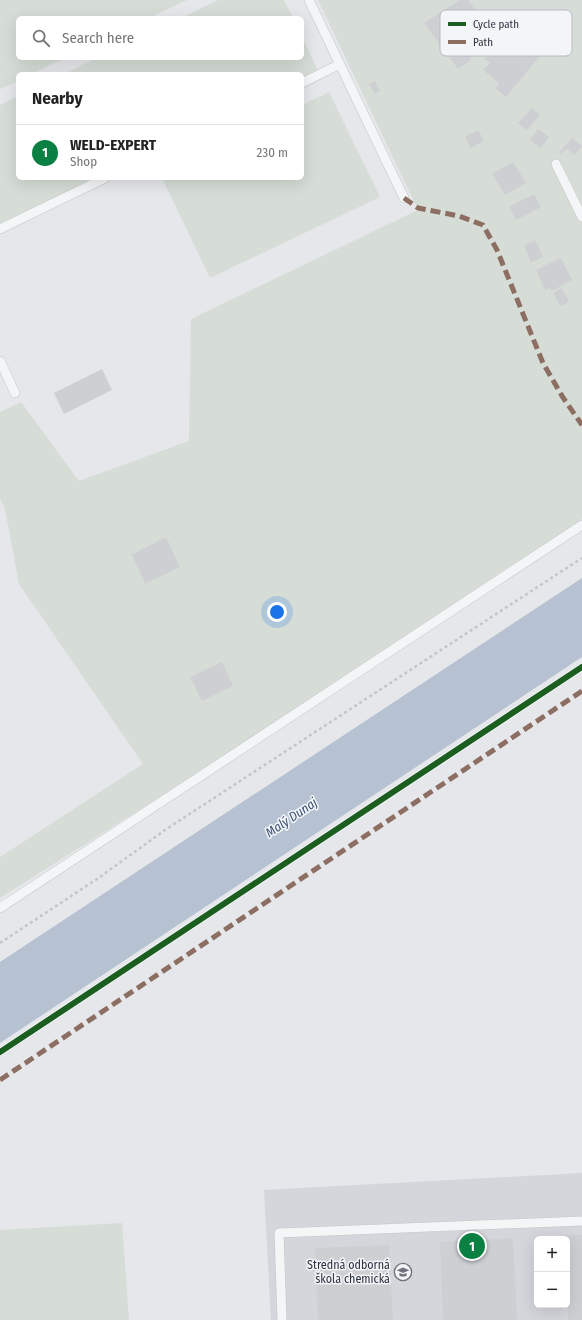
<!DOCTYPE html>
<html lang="en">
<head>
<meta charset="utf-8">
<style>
	body { margin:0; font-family:"Fira Sans Condensed",sans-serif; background:#f6f6f6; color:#222 }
	.controls { position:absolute; right:12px; bottom:12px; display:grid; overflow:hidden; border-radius:6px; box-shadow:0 4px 16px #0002 }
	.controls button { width:36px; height:36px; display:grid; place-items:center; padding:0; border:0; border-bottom:1px solid #e0e0e0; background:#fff; color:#222; font:20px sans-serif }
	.you { position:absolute; left:277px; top:612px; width:14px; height:14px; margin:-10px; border:3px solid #fff; border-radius:50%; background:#1a73e8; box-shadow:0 0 0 6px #1a73e833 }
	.badge { display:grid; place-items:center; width:26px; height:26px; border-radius:50%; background:#0b8043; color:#fff; font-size:13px; font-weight:700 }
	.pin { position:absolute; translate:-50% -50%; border:2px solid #fff; box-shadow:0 1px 4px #0006 }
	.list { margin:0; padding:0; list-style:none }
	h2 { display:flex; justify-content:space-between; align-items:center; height:52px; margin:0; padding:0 16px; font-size:17px }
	h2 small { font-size:13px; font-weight:400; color:#767676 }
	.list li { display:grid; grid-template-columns:26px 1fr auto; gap:12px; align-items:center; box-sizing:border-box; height:56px; padding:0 16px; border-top:1px solid #e0e0e0 }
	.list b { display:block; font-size:15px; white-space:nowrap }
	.list p { margin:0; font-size:13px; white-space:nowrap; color:#767676 }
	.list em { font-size:13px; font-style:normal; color:#767676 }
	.icon { flex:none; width:22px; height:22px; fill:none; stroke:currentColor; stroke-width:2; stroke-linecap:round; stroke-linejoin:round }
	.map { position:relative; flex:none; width:582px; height:1320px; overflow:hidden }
	.search { position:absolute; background:#fff; box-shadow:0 4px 16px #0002; left:16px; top:16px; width:288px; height:44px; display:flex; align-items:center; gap:10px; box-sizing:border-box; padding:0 14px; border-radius:6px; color:#767676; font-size:15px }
	.panel { position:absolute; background:#fff; box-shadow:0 4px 16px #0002; left:16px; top:72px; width:288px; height:108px; border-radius:6px }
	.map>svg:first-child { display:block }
	.built { fill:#d4d6dc; fill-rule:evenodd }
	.green { fill:#d5ddd6 }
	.water { fill:#b6c2d2 }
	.building { fill:#cdcfd2 }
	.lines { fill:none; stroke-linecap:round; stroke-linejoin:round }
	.service-casing { stroke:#c3c5c8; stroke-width:10 }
	.path { stroke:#c4c5c9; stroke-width:2.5; stroke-dasharray:3 3; stroke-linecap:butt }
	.service { stroke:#f4f5f6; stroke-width:9 }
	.quiet { stroke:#8d6e63; stroke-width:5; stroke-dasharray:10 5; stroke-linecap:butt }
	.cycleway-casing { stroke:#f3f5f8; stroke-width:8 }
	.cycleway { stroke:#1b5e20; stroke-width:6 }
	.labels { text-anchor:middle; stroke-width:3; stroke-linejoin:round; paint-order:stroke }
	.poi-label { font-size:12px; fill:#2c3342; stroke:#f3f5f8; text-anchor:end }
	.water-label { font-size:13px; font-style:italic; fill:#395074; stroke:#f3f5f8 }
	.key { fill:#f3f5f8; stroke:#b7bbc1; stroke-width:1 }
	.key-label { font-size:11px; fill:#2c3342 }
</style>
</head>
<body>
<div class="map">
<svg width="582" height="1320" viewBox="0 0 582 1320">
	<rect width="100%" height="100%" fill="#e5e7ea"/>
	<path class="built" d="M582,1173V1320H271L264,1190ZM537,1239H567V1305H537Z"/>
	<path class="green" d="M0,0H187L149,18H18V58H65L32,74H18V81L0,89Z
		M218,0H284L293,18H181Z
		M318,0H582V519L164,794L0,898V857L143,764L19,584L5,509L0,499V412L21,402L79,481L189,441L191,319L418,210Z
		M302,37L322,79L302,89V74H64L97,58H302Z
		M329,92L380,197L210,278L162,178H302V105Z
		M18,96V178H116L0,233V105Z
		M122,1223L129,1320H0V1230Z"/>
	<path class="water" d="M582,578V657L0,1043V962Z"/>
	<path class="building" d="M460,0H468L481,18L454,34L471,53L470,61L458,69L424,23Z
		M554,17L565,26L506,97L495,88L499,83L483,70L490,63L485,59L502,42L514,52L517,48L524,54Z
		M375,81L380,91L375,94L369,84Z
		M532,108L540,115L527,130L518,123Z
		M538,129L549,137L541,148L530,140Z
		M478,130L484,141L471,148L465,137Z
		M572,138L582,146L574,155L567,149L560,154L559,153Z
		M513,162L526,183L505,195L492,174Z
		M534,194L541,207L516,220L509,207Z
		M535,240L543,257L531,262L524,246Z
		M561,258L572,280L552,291L550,288L545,290L536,270Z
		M562,288L569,302L560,306L553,293Z
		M102,369L112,390L64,414L54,393Z
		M166,537L180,568H178L146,583V585L131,553L133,554Z
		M222,662L233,686L202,701L190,677Z
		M564,1235H582V1320H568L567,1239H564Z
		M513,1238L517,1320H443L440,1242Z
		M389,1245L393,1320H318L315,1248Z"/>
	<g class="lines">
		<defs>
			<path id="service" d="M309,0L404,198
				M302,83L340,64
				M556,164L582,217
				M0,229L105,178
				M0,361L15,393
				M0,908L582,525
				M282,1320L279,1233L582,1221"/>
		</defs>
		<use href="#service" class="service-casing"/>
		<path class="path" d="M0,943L100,877L165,830L582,558"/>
		<use href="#service" class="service"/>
		<path class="quiet" d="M404,198L418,208L459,216L483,225L497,250L543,363L562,396L582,425
			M0,1080L582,691"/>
		<defs>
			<path id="cycleway" d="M0,1052L582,667"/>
		</defs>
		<use href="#cycleway" class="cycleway-casing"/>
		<use href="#cycleway" class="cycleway"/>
	</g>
	<defs>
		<symbol id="school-ring" viewBox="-11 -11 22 22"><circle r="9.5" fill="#f3f5f8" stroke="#6d727d" stroke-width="1.5"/><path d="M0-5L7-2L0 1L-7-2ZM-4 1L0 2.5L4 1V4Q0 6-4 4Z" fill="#6d727d"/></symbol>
	</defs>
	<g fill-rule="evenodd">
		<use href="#school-ring" x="393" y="1262" width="20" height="20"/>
	</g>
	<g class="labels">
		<g class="poi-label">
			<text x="390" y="1269">Stredná odborná<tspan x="390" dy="14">škola chemická</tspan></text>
		</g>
		<g class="water-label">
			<text transform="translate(291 817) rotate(-34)" y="5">Malý Dunaj</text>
		</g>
	</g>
	<rect x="440" y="10" width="132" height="46" rx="6" class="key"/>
	<rect x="448" y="22" width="18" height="4" fill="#1b5e20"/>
	<rect x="448" y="40" width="18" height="4" fill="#8d6e63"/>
	<g class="key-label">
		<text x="473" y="28">Cycle path</text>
		<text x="473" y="46">Path</text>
	</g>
</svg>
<div class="controls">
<button>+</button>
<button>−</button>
</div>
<div class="you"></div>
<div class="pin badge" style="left:472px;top:1246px">1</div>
<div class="search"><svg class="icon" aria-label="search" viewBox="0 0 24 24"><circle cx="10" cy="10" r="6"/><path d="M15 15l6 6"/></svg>Search here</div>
<section class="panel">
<h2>Nearby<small></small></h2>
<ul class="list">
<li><span class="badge">1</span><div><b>WELD-EXPERT</b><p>Shop</p></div><em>230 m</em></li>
</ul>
</section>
</div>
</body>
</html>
